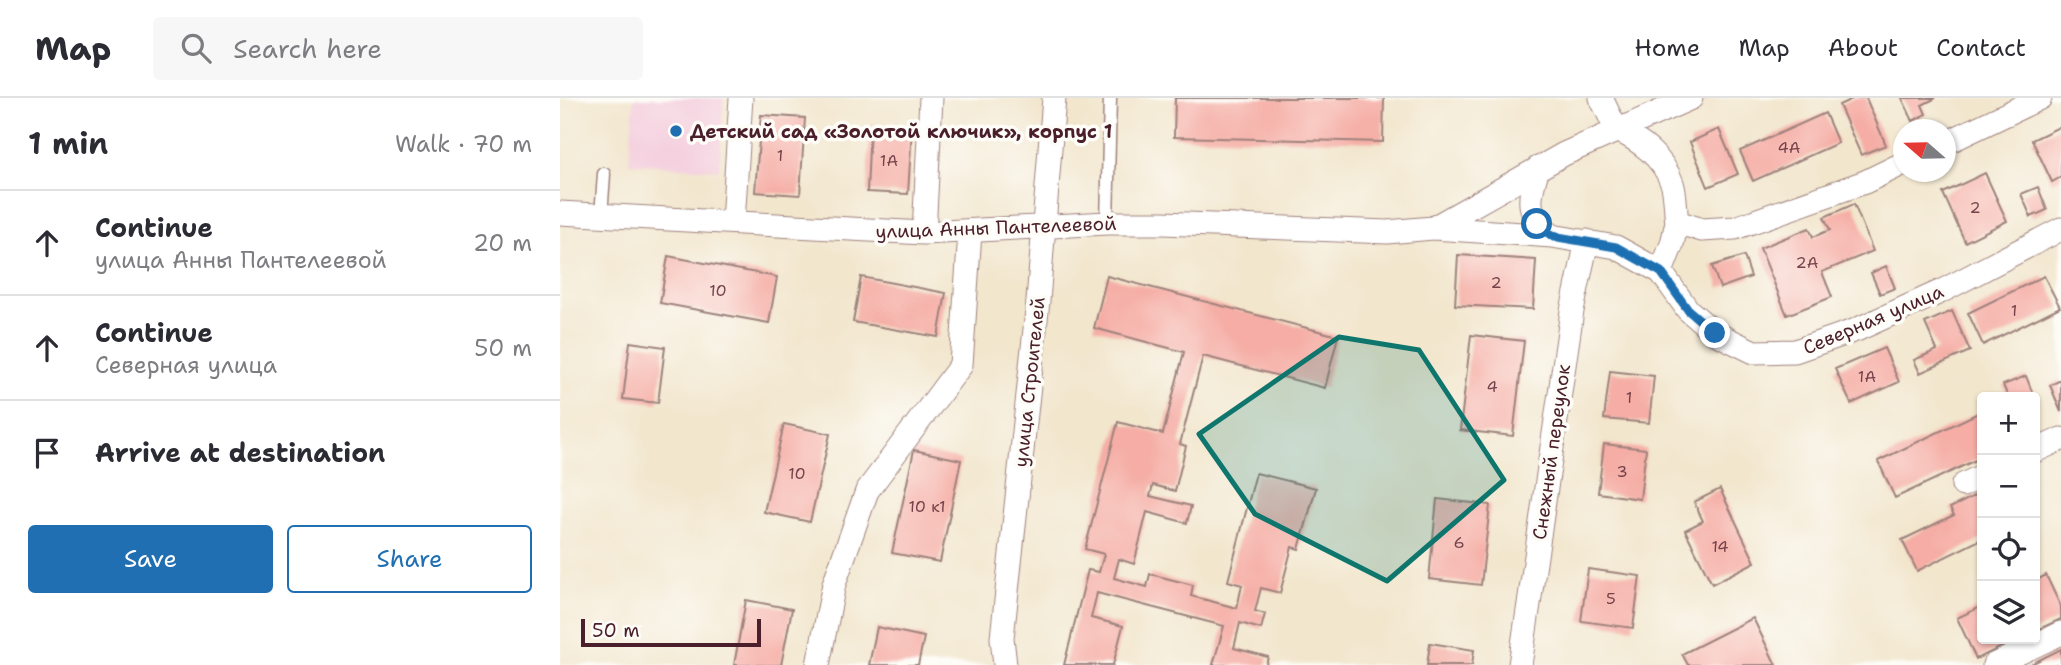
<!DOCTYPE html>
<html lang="en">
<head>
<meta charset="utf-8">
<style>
	body { margin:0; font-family:"Shantell Sans",sans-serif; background:#f7f7f7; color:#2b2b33 }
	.controls { position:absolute; right:21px; bottom:21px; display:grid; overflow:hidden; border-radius:7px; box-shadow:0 2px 5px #0004 }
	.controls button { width:63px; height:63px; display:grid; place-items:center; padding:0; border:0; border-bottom:2px solid #e1e1e2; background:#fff; color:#2b2b33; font:35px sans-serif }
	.compass { position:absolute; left:1333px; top:21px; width:63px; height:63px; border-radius:50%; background:#fff; box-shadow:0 2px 5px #0004; rotate:290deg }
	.scale { position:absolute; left:21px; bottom:18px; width:180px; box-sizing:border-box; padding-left:7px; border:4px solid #4a1f2b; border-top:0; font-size:19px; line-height:24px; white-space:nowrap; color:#4a1f2b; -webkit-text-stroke:5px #fdfcf7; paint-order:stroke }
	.stop { position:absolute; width:21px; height:21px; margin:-16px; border:5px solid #1f6fb2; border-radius:50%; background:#fff }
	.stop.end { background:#1f6fb2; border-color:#fff; box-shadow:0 2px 7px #0008 }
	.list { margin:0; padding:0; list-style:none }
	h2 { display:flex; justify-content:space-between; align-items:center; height:91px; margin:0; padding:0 28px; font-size:30px }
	h2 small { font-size:23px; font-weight:400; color:#7c7c81 }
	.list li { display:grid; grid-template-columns:46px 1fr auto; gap:21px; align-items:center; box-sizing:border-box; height:105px; padding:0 28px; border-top:2px solid #e1e1e2 }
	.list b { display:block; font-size:26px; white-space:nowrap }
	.list p { margin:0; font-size:23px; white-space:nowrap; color:#7c7c81 }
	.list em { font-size:23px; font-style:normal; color:#7c7c81 }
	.actions { display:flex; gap:14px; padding:21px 28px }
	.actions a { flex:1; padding:16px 0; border:2px solid #1f6fb2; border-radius:7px; text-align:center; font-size:24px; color:#1f6fb2 }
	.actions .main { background:#1f6fb2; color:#fff }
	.icon { flex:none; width:38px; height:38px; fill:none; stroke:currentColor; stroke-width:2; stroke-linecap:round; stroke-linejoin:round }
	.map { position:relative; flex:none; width:1501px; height:567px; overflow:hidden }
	header { display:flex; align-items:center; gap:42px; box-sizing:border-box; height:98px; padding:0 35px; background:#fff; border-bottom:2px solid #e1e1e2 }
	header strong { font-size:33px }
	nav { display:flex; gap:38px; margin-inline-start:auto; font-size:24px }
	.search { width:490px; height:63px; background:#f7f7f7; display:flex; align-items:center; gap:18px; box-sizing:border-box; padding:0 24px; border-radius:7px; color:#7c7c81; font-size:26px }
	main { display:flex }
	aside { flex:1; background:#fff }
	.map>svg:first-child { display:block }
	.built { fill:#f4cfde }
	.building { fill:#f5ada5 }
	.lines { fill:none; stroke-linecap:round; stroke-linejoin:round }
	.lane-casing { stroke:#9e827c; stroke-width:15 }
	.street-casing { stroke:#9e827c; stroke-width:25 }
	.lane { stroke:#fff; stroke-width:12 }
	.street { stroke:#fff; stroke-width:23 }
	.route { stroke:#1f6fb2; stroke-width:9 }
	.marked { fill:#0f766e; fill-opacity:0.2; stroke:#0f766e; stroke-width:5; stroke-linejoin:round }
	.poi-dot { fill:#1f6fb2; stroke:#fdfcf7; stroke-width:2.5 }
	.labels { text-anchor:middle; stroke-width:7; stroke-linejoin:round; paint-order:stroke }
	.number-label { font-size:16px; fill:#75424a }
	.poi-label { font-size:19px; font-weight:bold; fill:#4a1f2b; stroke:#fdfcf7; text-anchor:start }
	.street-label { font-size:19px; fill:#4a1f2b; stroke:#fdfcf7 }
</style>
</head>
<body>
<header>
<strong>Map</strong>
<div class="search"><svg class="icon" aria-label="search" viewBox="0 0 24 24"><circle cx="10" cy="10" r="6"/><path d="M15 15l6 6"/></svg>Search here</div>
<nav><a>Home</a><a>Map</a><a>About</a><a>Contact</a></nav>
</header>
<main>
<aside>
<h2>1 min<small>Walk · 70 m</small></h2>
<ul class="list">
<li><svg class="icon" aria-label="ahead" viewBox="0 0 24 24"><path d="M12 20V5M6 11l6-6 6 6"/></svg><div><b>Continue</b><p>улица Анны Пантелеевой</p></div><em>20 m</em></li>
<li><svg class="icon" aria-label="ahead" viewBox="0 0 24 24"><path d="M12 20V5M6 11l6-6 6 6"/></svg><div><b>Continue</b><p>Северная улица</p></div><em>50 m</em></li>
<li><svg class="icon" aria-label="arrive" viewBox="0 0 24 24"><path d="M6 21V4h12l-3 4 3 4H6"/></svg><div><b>Arrive at destination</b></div></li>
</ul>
<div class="actions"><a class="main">Save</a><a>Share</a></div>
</aside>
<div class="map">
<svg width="1501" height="567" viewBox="0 0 1501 567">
	<rect width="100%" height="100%" fill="#fdfcf7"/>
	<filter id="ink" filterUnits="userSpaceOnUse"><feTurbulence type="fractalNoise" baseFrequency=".0143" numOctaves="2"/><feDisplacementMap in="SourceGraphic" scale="14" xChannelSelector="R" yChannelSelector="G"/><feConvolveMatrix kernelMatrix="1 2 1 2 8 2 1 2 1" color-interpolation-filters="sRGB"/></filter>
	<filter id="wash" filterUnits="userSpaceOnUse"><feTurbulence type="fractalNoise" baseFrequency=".00686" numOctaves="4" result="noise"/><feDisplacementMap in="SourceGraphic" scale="28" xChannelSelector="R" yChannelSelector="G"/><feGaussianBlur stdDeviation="1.57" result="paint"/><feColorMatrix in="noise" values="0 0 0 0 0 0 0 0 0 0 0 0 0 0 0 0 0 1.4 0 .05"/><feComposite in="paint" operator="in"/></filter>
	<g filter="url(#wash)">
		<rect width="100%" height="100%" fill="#f2e6cd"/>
		<path class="built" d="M74,0H164L159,72L69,65Z"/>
		<g id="blocks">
			<path class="building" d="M615,0H824L823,44L614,39Z
				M1294,0H1306L1326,47L1301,57L1279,7Z
				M1342,0H1376L1362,7L1366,16L1353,23Z
				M1265,15L1278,45L1193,83L1180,53Z
				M201,17L245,20L240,97L195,94Z
				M310,28L352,30L348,96L307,94Z
				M1501,28V79L1492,84L1472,42Z
				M1159,31L1178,76L1148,89L1130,44Z
				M1425,75L1447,123L1405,144L1383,95Z
				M1478,89L1487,112L1471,119L1461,96Z
				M1294,106L1313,153L1262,174L1272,199L1227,217L1200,150L1249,130L1253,139L1270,132L1264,119Z
				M898,157L976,162L973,211L895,207Z
				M108,158L217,179L209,225L100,205Z
				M1184,158L1191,179L1160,190L1152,168Z
				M1326,168L1335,190L1320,196L1311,175Z
				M547,178L778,238L765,290L643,258L620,346L626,348L615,393L593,387L590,398L631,408L627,425L587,414L574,466L559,461L554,480L587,489L590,476L633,487L631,498L677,510L682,487L668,483L696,375L756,390L739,451L732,449L720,495L701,490L695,513L705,516L701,531L680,525L674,550L708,559L706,567H653L664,528L537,495L531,520L563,528L553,567H504L528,472L539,474L544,456L525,451L558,324L603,336L624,254L534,230Z
				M1484,178L1500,209L1423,247L1408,215Z
				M301,179L386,195L378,239L293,224Z
				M1392,213L1410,253L1360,275L1354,262L1377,252L1365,225Z
				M911,237L964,243L953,338L900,332Z
				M70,244L105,249L98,305L63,301Z
				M1324,250L1339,284L1291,306L1275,271Z
				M1050,273L1094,278L1089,325L1044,321Z
				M1466,278L1474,299H1448L1443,287Z
				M1501,282V314L1490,287Z
				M1422,313V359L1335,400L1318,363Z
				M224,326L270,336L250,424L204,414Z
				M1044,346L1086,351L1080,401L1038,395Z
				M354,352L401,362L380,464L332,455Z
				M1160,391L1195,464L1152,486L1125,432L1143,423L1134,404Z
				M1422,394V441L1357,473L1342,442L1394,417L1390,410Z
				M877,401L930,407L921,487L869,481Z
				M1028,471L1080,478L1073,530L1021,523Z
				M1486,477L1501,509V521L1475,533V483Z
				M186,502L232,511L221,567H174Z
				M1422,508V541H1459L1416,561L1397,520Z
				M1193,520L1216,567H1128L1122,556Z
				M317,529L364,539L358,567H309Z
				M870,545L914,552L912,567H867Z
				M1501,551V567H1469Z"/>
		</g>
	</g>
	<g filter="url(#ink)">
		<use href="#blocks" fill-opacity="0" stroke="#9e827c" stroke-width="2"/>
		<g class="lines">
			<defs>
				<path id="lane" d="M41,118L44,76
					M547,125L550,0"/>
				<path id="street" d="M1041,0L1056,31
					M1056,31C1080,43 1102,58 1112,85C1116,96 1115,112 1117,124
					M1386,45L1480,0
					M978,70C968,101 965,116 992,138
					M0,115L364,135L547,125H603L827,134L873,130L992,138L1056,149L1101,174L1128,212L1155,235L1194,254L1235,253L1296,232L1382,193L1501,131
					M173,124L181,0
					M873,130L1004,56L1131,0
					M364,135L371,0
					M1101,174L1112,146L1117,124L1142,132L1175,130L1305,84L1344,65
					M1475,353L1501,341
					M1403,387L1422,378
					M258,567L274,486L307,393L401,267L410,134
					M445,567L442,540L478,203L494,0
					M960,567L1012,213L1027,143
					M1434,567L1501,535"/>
			</defs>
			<use href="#lane" class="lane-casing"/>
			<use href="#street" class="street-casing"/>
			<use href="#lane" class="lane"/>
			<use href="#street" class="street"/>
		</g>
	</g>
	<g class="lines" filter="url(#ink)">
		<path class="route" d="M977,126L992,138L1056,149L1101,174L1128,212L1155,235"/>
	</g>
	<path class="marked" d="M779,239L859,252L944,382L827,483L695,416L639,336Z"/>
	<circle class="poi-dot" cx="116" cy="33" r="7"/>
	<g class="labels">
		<g class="number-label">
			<text x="1229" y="55">4А</text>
			<text x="220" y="63">1</text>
			<text x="329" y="68">1А</text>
			<text x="1415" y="115">2</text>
			<text x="1247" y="170">2А</text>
			<text x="936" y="190">2</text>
			<text x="158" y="198">10</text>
			<text x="1454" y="218">1</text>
			<text x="1307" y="284">1А</text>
			<text x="932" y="294">4</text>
			<text x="1069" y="305">1</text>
			<text x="1062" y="379">3</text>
			<text x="237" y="381">10</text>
			<text x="367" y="414">10 к1</text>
			<text x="899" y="450">6</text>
			<text x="1160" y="454">14</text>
			<text x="1051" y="506">5</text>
		</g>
		<g class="poi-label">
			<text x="130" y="40">Детский сад «Золотой ключик», корпус 1</text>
		</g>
		<g class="street-label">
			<text transform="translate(436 129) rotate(-2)" y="7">улица Анны Пантелеевой</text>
			<text transform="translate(1313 221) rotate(-23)" y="7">Северная улица</text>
			<text transform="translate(469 284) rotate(-84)" y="7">улица Строителей</text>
			<text transform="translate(991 354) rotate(-82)" y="7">Снежный переулок</text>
		</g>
	</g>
</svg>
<div class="controls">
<button>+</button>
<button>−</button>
<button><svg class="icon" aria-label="locate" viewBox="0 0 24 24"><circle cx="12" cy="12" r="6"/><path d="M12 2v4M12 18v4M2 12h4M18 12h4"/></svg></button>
<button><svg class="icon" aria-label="layers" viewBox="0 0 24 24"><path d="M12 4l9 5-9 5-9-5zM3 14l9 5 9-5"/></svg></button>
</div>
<svg class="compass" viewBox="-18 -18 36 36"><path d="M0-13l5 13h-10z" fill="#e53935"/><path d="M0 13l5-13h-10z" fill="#7c7c81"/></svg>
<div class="scale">50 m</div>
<div class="stop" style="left:977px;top:126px"></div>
<div class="stop end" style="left:1155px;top:235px"></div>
</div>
</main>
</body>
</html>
